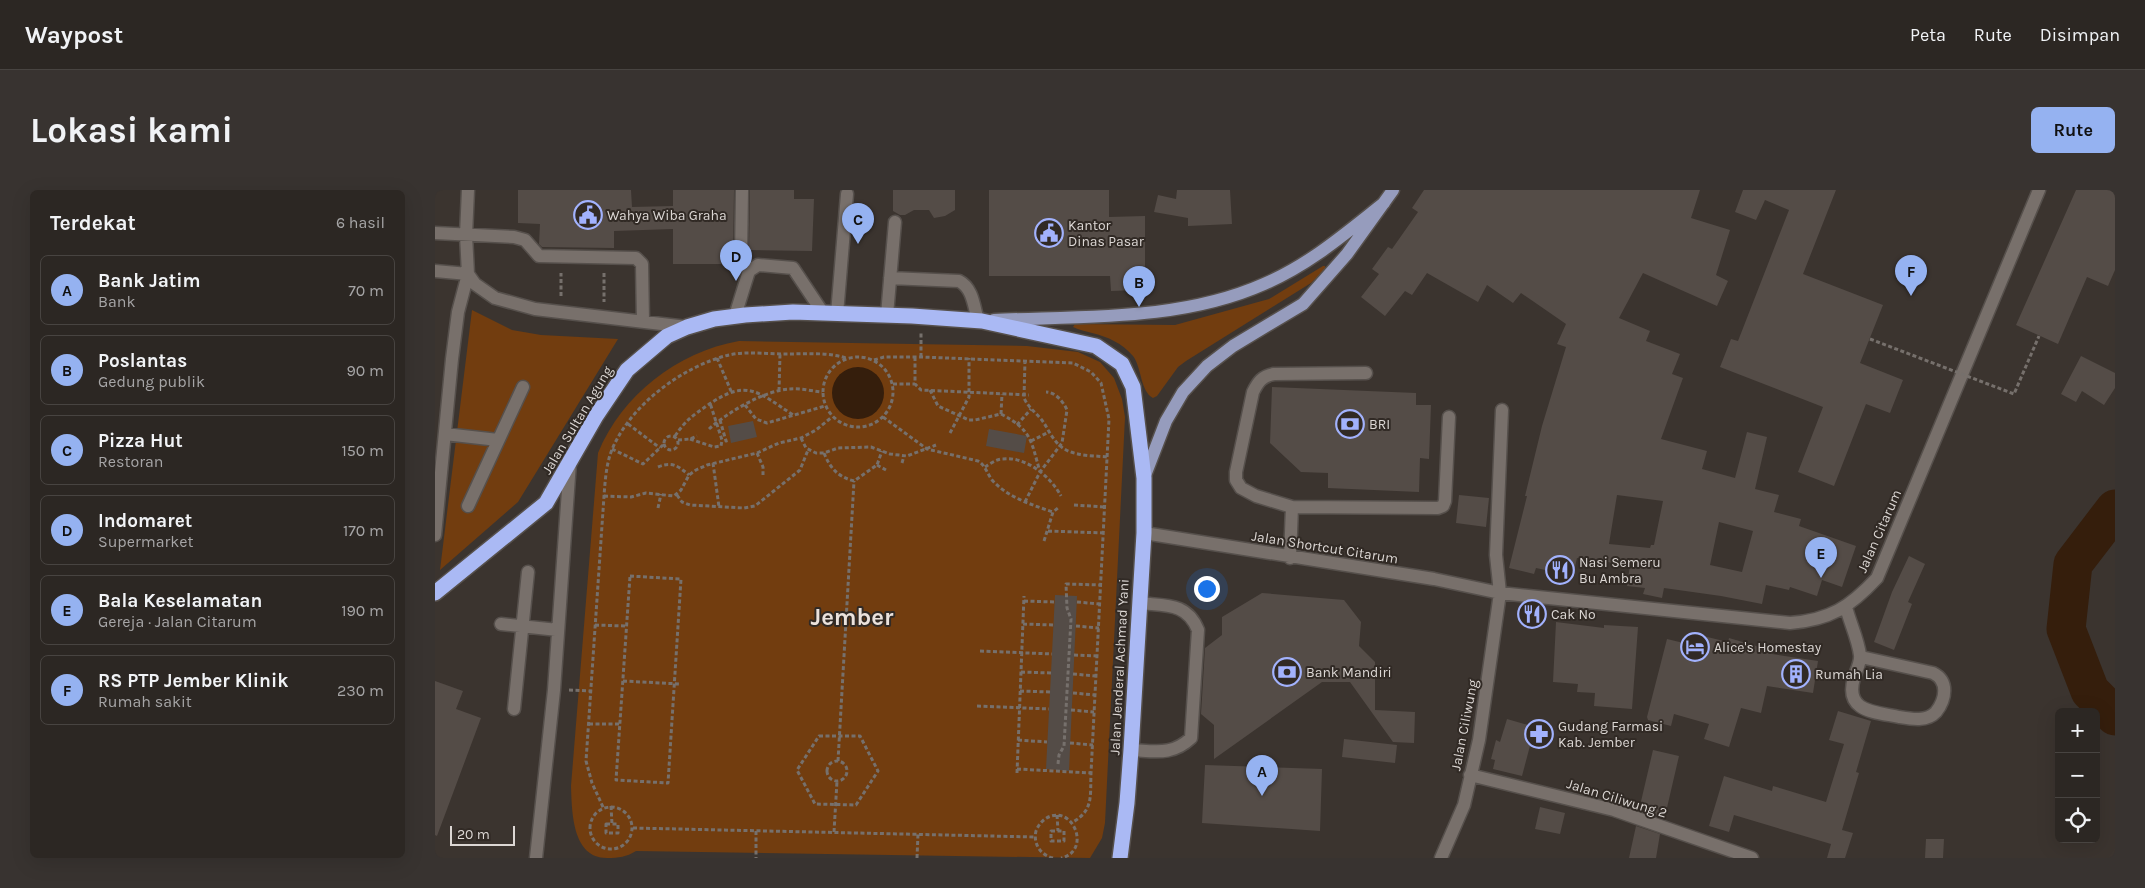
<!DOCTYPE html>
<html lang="id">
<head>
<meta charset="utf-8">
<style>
	body { margin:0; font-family:Karla,sans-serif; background:#383330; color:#f1f3f6 }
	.controls { position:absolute; right:15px; bottom:15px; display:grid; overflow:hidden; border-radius:8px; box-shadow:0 5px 20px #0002 }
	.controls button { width:45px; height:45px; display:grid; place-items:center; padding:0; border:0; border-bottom:1px solid #484441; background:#2c2723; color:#f1f3f6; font:25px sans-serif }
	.scale { position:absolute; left:15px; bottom:12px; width:65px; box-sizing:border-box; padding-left:5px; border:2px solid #dcd7d4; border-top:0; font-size:14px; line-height:18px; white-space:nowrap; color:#dcd7d4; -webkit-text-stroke:4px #312a25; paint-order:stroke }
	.you { position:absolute; left:771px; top:398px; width:18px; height:18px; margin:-12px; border:4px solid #fff; border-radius:50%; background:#1a73e8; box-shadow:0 0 0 8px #1a73e833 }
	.badge { display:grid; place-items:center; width:32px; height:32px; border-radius:50%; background:#95b2f1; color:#111; font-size:16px; font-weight:700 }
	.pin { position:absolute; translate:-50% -41px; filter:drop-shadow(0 1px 2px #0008) }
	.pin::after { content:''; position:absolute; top:26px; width:18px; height:15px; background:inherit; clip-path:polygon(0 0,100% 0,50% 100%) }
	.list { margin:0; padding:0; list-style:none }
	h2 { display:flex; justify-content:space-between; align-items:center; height:65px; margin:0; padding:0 20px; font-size:21px }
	h2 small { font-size:16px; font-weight:400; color:#a6a5a6 }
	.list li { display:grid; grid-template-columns:32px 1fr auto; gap:15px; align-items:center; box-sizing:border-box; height:70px; margin:0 10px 10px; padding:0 10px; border:1px solid #484441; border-radius:8px }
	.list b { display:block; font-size:19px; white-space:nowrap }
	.list p { margin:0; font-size:16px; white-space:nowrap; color:#a6a5a6 }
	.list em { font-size:16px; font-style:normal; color:#a6a5a6 }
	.icon { flex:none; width:28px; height:28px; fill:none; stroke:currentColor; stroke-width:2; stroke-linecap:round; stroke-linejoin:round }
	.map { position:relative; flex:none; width:1680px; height:668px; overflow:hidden; border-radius:8px }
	header { display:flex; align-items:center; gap:30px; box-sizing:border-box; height:70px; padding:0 25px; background:#2c2723; border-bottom:1px solid #484441 }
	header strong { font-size:24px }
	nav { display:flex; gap:28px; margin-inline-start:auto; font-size:18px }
	.intro { display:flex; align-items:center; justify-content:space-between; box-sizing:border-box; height:120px; padding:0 30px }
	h1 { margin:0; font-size:35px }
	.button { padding:12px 22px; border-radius:8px; background:#95b2f1; color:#111; font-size:18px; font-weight:700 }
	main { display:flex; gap:30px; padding:0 30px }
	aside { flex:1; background:#2c2723; border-radius:8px; box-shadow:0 5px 20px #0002 }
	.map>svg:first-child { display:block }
	.green { fill:#723d0f }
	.water { fill:#351e0c }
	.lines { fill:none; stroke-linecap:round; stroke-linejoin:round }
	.river { stroke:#351e0c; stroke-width:39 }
	.building { fill:#544c47; fill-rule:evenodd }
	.minor-casing { stroke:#56504c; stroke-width:15 }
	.major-casing { stroke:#56504c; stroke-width:15 }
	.highway-casing { stroke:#56504c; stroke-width:18 }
	.path { stroke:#76706c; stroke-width:3; stroke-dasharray:4 2.5; stroke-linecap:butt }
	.minor { stroke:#78706b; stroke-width:12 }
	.major { stroke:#969cbd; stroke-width:12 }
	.highway { stroke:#aab9f4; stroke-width:15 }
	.path-bridge { stroke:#76706c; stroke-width:3; stroke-dasharray:4 2.5; stroke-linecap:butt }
	.labels { text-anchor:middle; stroke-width:4; stroke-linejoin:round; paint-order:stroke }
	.poi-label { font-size:14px; fill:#dcd7d4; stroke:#312a25; text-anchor:start }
	.street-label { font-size:14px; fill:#dcd7d4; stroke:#312a25 }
	.town-label { font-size:24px; font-weight:bold; fill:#ebe2dc; stroke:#312a25 }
</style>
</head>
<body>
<header>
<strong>Waypost</strong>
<nav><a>Peta</a><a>Rute</a><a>Disimpan</a></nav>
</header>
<div class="intro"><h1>Lokasi kami</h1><a class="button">Rute</a></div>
<main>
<aside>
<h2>Terdekat<small>6 hasil</small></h2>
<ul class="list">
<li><span class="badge">A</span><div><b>Bank Jatim</b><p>Bank</p></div><em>70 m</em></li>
<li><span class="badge">B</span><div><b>Poslantas</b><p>Gedung publik</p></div><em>90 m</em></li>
<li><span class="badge">C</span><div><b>Pizza Hut</b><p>Restoran</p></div><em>150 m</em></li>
<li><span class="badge">D</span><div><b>Indomaret</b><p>Supermarket</p></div><em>170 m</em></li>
<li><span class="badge">E</span><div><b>Bala Keselamatan</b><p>Gereja · Jalan Citarum</p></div><em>190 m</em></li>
<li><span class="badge">F</span><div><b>RS PTP Jember Klinik</b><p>Rumah sakit</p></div><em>230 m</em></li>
</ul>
</aside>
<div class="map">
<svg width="1680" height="668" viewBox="0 0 1680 668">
	<rect width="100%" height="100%" fill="#3b342f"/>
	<path class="green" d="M888,76H890V80L876,93L751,171L743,177L722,206L718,208C705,201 707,178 698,166C687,153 673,147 657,143C651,141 644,140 638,137L640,134L740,135L834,109Z
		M37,120L77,140L106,145L183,149L83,312L5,380Z
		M304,151L592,156L643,162L665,172L679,188L687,209L690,227L670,633L667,648L655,668L201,661C191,667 184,668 172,668C137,668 137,622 136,596L163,263C187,205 242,162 304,151Z"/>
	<path class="water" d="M397 203a26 26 0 1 1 52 0a26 26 0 1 1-52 0Z"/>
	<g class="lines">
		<path class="river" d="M1680,319L1638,374L1631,439L1655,501L1680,526"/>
	</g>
	<path class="building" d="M83,0H196L197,17L238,16V0H299L298,74H238V39L179,41V58L107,57L104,54L105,34L83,33Z
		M315,0H359V9H379L377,61L314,60Z
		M458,0H520V20L510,26L499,28L494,20H479L470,25H465L458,21Z
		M554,0H674V27L710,26V78H704V100L676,101L675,86H554Z
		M742,0H795L797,34L753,36V28L719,22L723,5L741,9Z
		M989,0H1265L1256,28L1295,40L1281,85L1293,91L1282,116L1208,83L1184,128L1215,141L1211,151L1245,164L1237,184L1248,188L1226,249L1272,261L1267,279L1300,288L1312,242L1332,247L1320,299L1344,305L1339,322L1366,329L1364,336L1421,356L1407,397L1387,390L1382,406L1355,397L1354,400L1331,395L1327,414L1286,406L1229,398L1227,408L1208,404L1210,398L1192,396L1195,375L1142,368L1138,386L1101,378L1099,384L1074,378L1092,306H1090L1107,236L1131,157L1122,154L1131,134L1086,103L1078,113L1052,95L1043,112L992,83L977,105L970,101L950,126L926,107L944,84L937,79L953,57L957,59L983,22L977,18ZM1182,305L1228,311L1219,355H1216L1215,358L1174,354ZM1284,332L1318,341L1307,382L1275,375Z
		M1308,0H1401L1368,84L1448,115L1425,173L1468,190L1455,223L1431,214L1399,296L1363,282L1388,217L1285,177L1296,149L1303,151L1354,20L1330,10L1321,30L1300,22Z
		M1641,0H1680V80L1673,96L1652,87L1623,154L1581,135Z
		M1646,166L1680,183V198L1669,215L1647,201L1641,212L1626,204Z
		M837,197L981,203V215H996L994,269L985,268L984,302L893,298V283L866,282L835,253Z
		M318,231L322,247L296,253L293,236Z
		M554,239L592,246L589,263L551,256Z
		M1024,305L1054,308L1051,337L1021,333Z
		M1474,366L1490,374L1473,412L1477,414L1459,460L1439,452L1457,402Z
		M827,403L909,410L926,432L924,456L940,472V520L980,522L979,553L958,552L915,492H887L779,569V535L766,524L770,458L787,445V427Z
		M620,405L642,406L634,581L611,579Z
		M1121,432L1169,438V435L1203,437L1197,519L1159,516L1160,503L1142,502L1143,494L1118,492Z
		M1264,445L1293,452L1294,448L1338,461L1337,464L1383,471L1378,503L1332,496L1326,523L1306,518L1294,557L1269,549L1274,534L1239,524L1236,536L1213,530L1212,527L1232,449L1261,456Z
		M0,491L28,501L21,519L46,528L2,646L0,645Z
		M1403,521L1436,531L1421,582L1424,583L1407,640L1418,643L1410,668H1392L1396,654L1299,625L1294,642L1274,636L1289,586L1337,601L1338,596L1391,612L1409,554L1394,550Z
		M1072,529L1100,537L1087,586L1058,579L1060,570L1056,569L1061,550L1065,552Z
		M909,549L962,555L960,573L907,567Z
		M1218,560L1244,566L1231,622H1228L1227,628L1204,620Z
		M770,575L887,579L885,641L767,633Z
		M1105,617L1130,623L1125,644L1100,639Z
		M1201,636L1225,644L1221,668H1194Z
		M1491,649H1509L1508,668H1490Z"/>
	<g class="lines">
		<defs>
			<path id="minor" d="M307,0L306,68L314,81
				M0,43L79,47L90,50L104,66L201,68L207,74L208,131
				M0,81L33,84
				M33,84L40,94L60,108L100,119L252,137
				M455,88L524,91C538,98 539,117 543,131
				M402,124L412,4
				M452,125L460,32
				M300,126L314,81L323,75L358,78L388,123
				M931,183L839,184C827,186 823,192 818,202L801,282V290L806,298L821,306L857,317L1003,318L1008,316L1010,311L1014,227
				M10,244L63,250
				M33,316L88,197
				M709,343L999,389L1065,403L1355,433C1395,430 1415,417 1442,388L1604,0
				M0,345L17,169L23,122L33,84L31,45L33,0
				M855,368L857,317
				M1411,417C1415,433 1423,449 1425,465C1426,472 1421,481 1419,488C1409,522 1440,522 1464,527C1476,529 1492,532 1501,522C1511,509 1514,491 1498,483L1426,467
				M66,434L123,440
				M79,519L93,382
				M696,560C720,561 737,566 756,548L763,440C752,412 730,416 704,413
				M1035,585L1179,620L1317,668
				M101,668L119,500L135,272
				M1006,668L1029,615L1044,550L1065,403L1061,365L1067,220"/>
			<path id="major" d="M559,130C648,126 746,131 829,94C874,75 911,43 949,13
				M709,288L731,231L748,202L772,176L798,156L868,114L912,64L958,0"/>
			<path id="highway" d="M0,403L111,313L161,226L192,180L232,146L252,137L279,129L310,125L358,122L477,126L547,131L661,156L687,174L698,197L709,288V343L696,560L692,613L685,668"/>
		</defs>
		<use href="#minor" class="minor-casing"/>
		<use href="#major" class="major-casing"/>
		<use href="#highway" class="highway-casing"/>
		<path class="path" d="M169,83V112
			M126,106V83
			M388 202a35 35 0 1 1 70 0a35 35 0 1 1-70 0Z
			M480,167V194L486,200L594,205
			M486,167V143
			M282,168L296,201
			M439,170L449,167H486L638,173L656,182L666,193L674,229L656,583C655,605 659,620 638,632
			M590,170L589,208C593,217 600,222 606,229C611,235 614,243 619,249C631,267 653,265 673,267
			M458,194H480
			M495,200L503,216L534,230H540L566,224C597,240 596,251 605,282
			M344,201L345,164
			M310,215L321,229L332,233L390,216
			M566,224L567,204
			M448,227L492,259L543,271C550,275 552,283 557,290C572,307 597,315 618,322
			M285,230L291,251L295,250
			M193,234L225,258
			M582,235L596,219
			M274,239C293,222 330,200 355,199C365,198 377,201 387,202
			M515,243L534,207V168
			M229 253a7 7 0 1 1 14 0a7 7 0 1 1-14 0Z
			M240,246C251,230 257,226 273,215C312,188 323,202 358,225
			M366,248L371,258L381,263H389L403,258L436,257L455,264L472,266L501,255
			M255,249L279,257L286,256L287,250L275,213
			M243,250L255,249L262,246
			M596,251L614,242
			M177,259L208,274L228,255
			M322,263L328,277V285
			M389,263C395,278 403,287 419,291L442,275L447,261
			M278,273L284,317
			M467,273L469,266
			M442,275L451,280
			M223,277C237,271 243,276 254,285
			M550,277C555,274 561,269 568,269C591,266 616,287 626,306
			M242,305L247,312L255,315L309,318L320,316L365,280L373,260
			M169,306L196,307L211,303L239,306L246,300L254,285L261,280L272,275L322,263L344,253L366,248L381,240L397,227
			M590,312L605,282L627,253L632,220C628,211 620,202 611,202
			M639,315L670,317
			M223,318L226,304
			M613,341L669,343
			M609,351L618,322L623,318
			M195,386L246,389L233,593L181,590Z
			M589,411L620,412
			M642,412L665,414
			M588,434L618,435
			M160,435L191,436
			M641,436L664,438
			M545,461L617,464
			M639,465L662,466
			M586,482L616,483
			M638,484L661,486
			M188,491L245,494
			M134,500L156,501
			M585,501L615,502
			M638,503L660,505
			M542,516L614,519
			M636,520L659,522
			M154,534H185
			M384,546H425L443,581L421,615L380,614L362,580Z
			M583,550L612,552
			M635,553L658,555
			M403,571L419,291
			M392 581a10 10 0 1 1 20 0a10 10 0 1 1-20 0Z
			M623,574L624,565L629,556L636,429L632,418L631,394L666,395
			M582,579L656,583
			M582,583L589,406
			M176,616L177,634
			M155 638a21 21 0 1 1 42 0a21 21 0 1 1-42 0Z
			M168,617L157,593L151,571L169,306C170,292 171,278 175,265C191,218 247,176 294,165C312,161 332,164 351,164C371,164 392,162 411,168
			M622,625L623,641
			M171,634H183V643H171Z
			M198,638L600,647
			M321,641V668
			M616,641H629V651H616Z
			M399,642L402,591
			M482,668L483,644
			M618,668C605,665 598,653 601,641C603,636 606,632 610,629C637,611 658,661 626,668"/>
		<use href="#minor" class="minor"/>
		<use href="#major" class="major"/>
		<use href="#highway" class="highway"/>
		<path class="path-bridge" d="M1435,149L1579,204L1604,146"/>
	</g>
	<defs>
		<symbol id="civic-ring" viewBox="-11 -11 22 22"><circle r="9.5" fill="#312a25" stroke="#a2b2fd" stroke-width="1.5"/><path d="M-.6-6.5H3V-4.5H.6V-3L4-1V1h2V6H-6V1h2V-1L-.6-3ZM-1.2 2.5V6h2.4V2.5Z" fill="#a2b2fd"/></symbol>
		<symbol id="bank-ring" viewBox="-11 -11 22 22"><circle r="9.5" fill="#312a25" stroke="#a2b2fd" stroke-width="1.5"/><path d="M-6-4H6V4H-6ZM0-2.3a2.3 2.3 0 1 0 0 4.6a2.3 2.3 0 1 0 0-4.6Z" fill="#a2b2fd"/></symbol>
		<symbol id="restaurant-ring" viewBox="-11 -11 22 22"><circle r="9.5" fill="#312a25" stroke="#a2b2fd" stroke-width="1.5"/><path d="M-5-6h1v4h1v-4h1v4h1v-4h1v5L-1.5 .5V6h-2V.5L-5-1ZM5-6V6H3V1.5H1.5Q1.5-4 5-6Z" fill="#a2b2fd"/></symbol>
		<symbol id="hotel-ring" viewBox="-11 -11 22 22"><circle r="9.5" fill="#312a25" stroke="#a2b2fd" stroke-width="1.5"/><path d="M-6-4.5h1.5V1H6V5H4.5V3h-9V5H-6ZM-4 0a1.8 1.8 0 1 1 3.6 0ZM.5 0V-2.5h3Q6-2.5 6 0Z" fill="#a2b2fd"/></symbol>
		<symbol id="building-ring" viewBox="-11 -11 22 22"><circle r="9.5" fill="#312a25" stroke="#a2b2fd" stroke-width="1.5"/><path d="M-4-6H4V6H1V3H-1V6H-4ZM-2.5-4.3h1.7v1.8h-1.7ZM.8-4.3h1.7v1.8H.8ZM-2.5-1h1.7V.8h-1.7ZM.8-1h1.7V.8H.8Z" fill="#a2b2fd"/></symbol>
		<symbol id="pharmacy-ring" viewBox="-11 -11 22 22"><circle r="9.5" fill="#312a25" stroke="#a2b2fd" stroke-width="1.5"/><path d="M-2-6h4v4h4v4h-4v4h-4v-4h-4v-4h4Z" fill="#a2b2fd"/></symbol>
	</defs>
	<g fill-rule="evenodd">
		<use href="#civic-ring" x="137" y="9" width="32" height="32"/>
		<use href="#civic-ring" x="598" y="27" width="32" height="32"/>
		<use href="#bank-ring" x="899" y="218" width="32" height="32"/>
		<use href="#restaurant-ring" x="1109" y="364" width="32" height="32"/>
		<use href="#restaurant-ring" x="1081" y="408" width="32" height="32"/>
		<use href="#hotel-ring" x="1244" y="441" width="32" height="32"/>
		<use href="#bank-ring" x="836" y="466" width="32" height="32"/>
		<use href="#building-ring" x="1345" y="468" width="32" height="32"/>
		<use href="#pharmacy-ring" x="1088" y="528" width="32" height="32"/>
	</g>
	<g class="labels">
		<g class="poi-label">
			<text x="172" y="30">Wahya Wiba Graha</text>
			<text x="633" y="40">Kantor<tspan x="633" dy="16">Dinas Pasar</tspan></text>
			<text x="934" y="239">BRI</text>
			<text x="1144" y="377">Nasi Semeru<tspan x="1144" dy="16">Bu Ambra</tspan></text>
			<text x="1116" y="429">Cak No</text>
			<text x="1279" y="462">Alice's Homestay</text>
			<text x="871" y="487">Bank Mandiri</text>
			<text x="1380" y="489">Rumah Lia</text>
			<text x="1123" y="541">Gudang Farmasi<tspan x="1123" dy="16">Kab. Jember</tspan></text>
		</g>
		<g class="street-label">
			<text transform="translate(142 230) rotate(-59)" y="5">Jalan Sultan Agung</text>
			<text transform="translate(1444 341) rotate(-66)" y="5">Jalan Citarum</text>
			<text transform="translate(890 357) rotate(9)" y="5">Jalan Shortcut Citarum</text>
			<text transform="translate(684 477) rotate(-87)" y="5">Jalan Jenderal Achmad Yani</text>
			<text transform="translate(1029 535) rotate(-79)" y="5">Jalan Ciliwung</text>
			<text transform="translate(1182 608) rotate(17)" y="5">Jalan Ciliwung 2</text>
		</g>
		<g class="town-label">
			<text x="417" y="435">Jember</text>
		</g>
	</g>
</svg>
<div class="controls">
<button>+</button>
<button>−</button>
<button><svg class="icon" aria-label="locate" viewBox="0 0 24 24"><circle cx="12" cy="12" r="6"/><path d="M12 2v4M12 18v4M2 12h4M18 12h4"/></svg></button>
</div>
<div class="scale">20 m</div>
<div class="you"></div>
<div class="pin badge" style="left:827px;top:606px">A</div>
<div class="pin badge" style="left:704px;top:117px">B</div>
<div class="pin badge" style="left:423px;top:54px">C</div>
<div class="pin badge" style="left:301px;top:91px">D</div>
<div class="pin badge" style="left:1386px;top:388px">E</div>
<div class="pin badge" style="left:1476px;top:106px">F</div>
</div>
</main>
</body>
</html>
